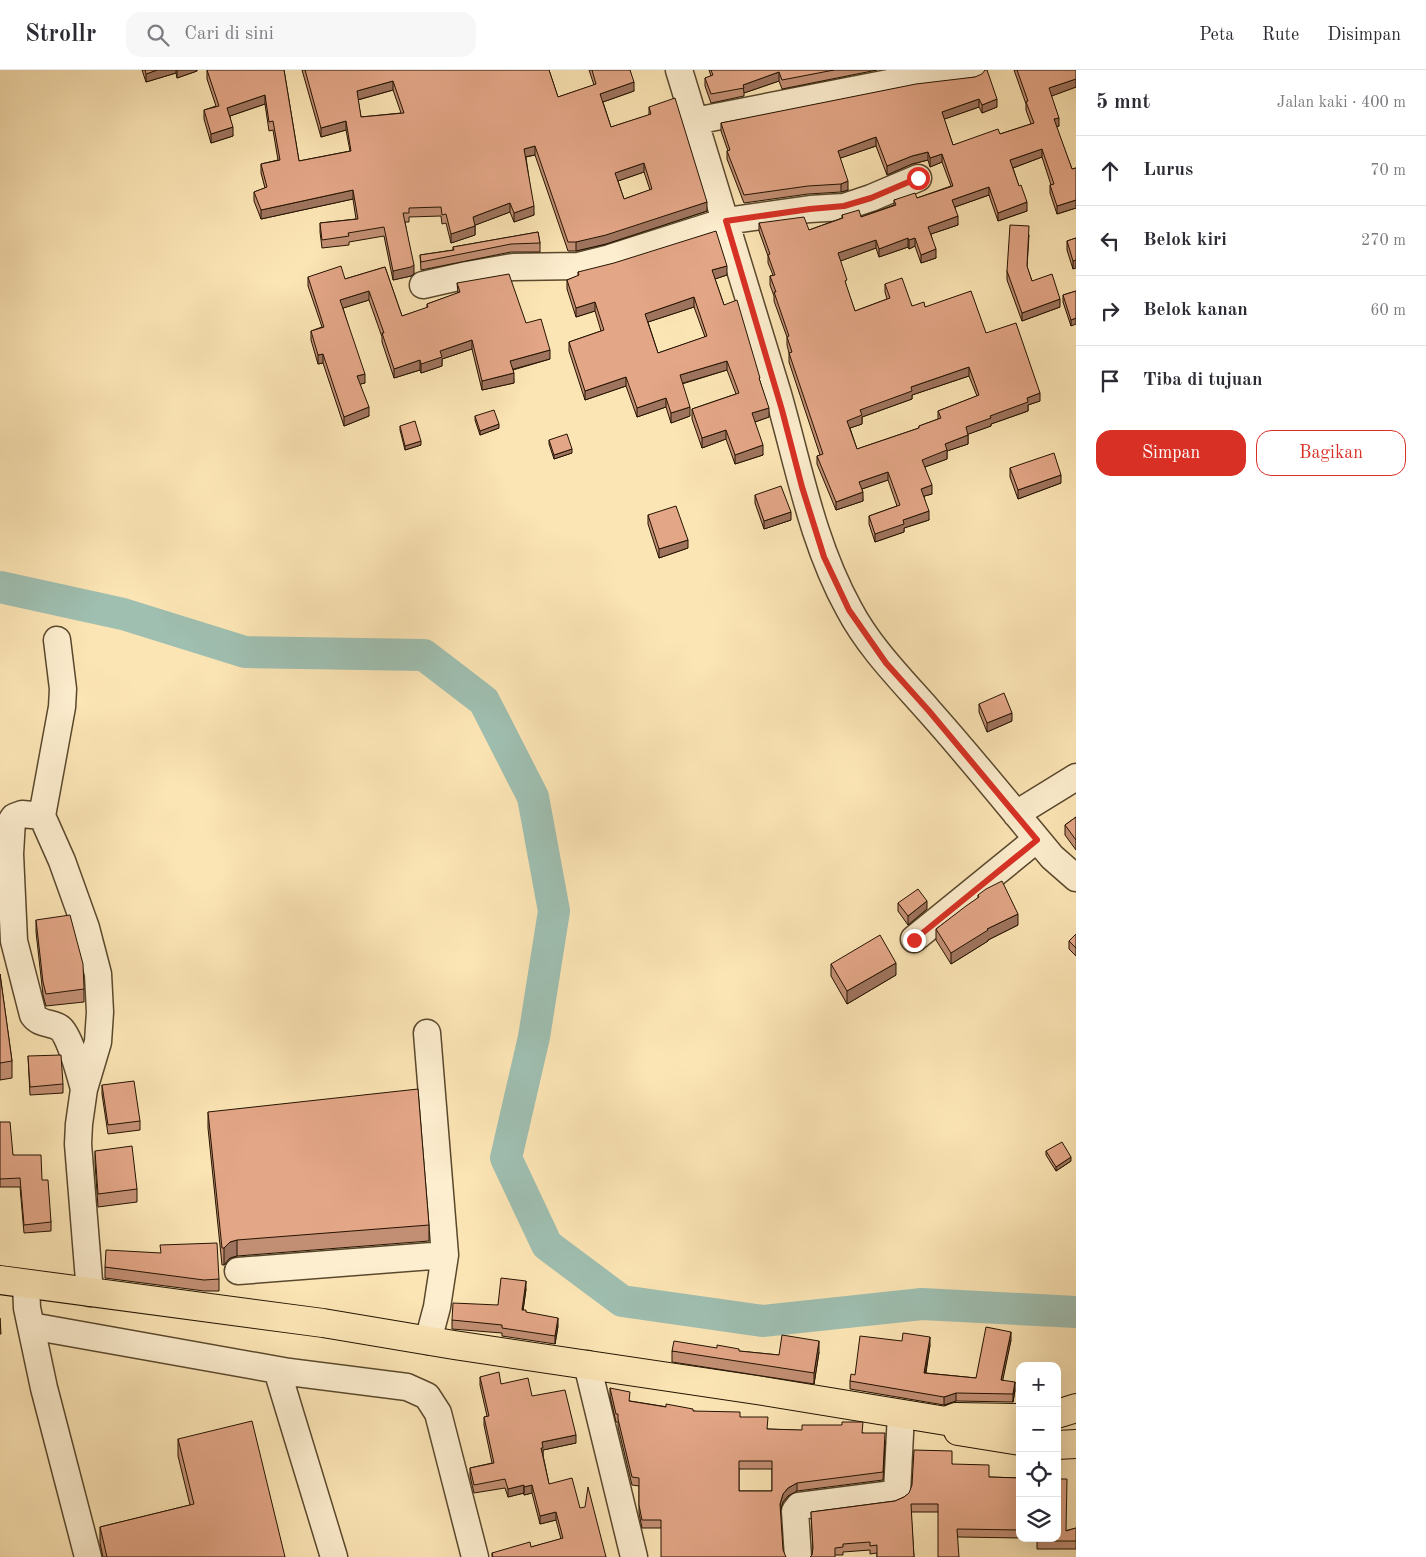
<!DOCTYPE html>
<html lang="id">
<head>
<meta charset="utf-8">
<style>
	body { margin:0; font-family:"Old Standard TT",serif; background:#f7f7f7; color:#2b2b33 }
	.controls { position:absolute; right:15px; bottom:15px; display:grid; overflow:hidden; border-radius:10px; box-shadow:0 5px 20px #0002 }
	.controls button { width:45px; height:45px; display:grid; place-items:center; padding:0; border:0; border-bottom:1px solid #e1e1e2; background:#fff; color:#2b2b33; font:25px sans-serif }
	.stop { position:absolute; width:15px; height:15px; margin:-11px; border:4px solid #d93025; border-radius:50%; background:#fff }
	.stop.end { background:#d93025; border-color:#fff; box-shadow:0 1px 5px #0008 }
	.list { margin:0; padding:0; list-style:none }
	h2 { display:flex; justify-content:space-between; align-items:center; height:65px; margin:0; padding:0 20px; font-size:21px }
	h2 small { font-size:16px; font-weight:400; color:#7c7c81 }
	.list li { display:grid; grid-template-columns:32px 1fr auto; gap:15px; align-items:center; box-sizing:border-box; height:70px; padding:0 20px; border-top:1px solid #e1e1e2 }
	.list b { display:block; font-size:19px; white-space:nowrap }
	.list em { font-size:16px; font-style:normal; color:#7c7c81 }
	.actions { display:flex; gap:10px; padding:15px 20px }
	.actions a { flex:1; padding:11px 0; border:1px solid #d93025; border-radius:15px; text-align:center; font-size:18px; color:#d93025 }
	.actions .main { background:#d93025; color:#fff }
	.icon { flex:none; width:28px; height:28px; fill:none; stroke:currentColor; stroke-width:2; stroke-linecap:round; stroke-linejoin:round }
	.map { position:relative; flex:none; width:1076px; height:1487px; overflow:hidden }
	header { display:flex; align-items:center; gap:30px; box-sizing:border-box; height:70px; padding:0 25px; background:#fff; border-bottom:1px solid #e1e1e2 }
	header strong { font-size:24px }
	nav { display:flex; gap:28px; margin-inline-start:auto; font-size:18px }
	.search { width:350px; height:45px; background:#f7f7f7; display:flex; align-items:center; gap:12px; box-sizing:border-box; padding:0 18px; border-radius:15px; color:#7c7c81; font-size:19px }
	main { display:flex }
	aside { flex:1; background:#fff }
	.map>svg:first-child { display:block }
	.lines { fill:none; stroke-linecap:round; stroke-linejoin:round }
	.river { stroke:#9fbfb1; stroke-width:32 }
	.minor-casing { stroke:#5a482d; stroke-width:29 }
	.highway-casing { stroke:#241300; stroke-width:30 }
	.minor { stroke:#fdeecf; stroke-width:26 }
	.highway { stroke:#fce5b5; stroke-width:28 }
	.wall { fill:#c38f74; stroke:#241300; fill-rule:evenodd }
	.shaded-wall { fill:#9f745e; stroke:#241300 }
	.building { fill:#e3a687; stroke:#241300; fill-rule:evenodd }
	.route { stroke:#d93025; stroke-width:6 }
</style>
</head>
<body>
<header>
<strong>Strollr</strong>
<div class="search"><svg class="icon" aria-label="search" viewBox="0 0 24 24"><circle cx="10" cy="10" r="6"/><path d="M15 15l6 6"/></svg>Cari di sini</div>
<nav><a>Peta</a><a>Rute</a><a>Disimpan</a></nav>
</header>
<main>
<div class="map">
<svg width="1076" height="1487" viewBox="0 0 1076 1487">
	<rect width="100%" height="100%" fill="#fce5b5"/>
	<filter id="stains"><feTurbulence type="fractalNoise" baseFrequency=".004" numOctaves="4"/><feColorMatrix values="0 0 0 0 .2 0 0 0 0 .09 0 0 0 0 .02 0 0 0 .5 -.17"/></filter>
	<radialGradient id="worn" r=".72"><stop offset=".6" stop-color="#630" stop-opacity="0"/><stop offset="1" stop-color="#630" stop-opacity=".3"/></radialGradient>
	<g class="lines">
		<path class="river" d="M0,517L123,544L245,582L424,585L484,631L533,727L554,841L534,967L506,1088L547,1175L622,1231L762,1251L922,1234L1076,1242"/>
		<defs>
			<path id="minor" d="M679,0C713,108 746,216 778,324C799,397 812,472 849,539C869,577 900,608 929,641C971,688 1011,738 1052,787L1076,808
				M695,51L914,8L973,0
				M423,215L467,205L513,197L578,196L610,188L726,151L810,139L844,137L871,128L918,108
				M57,570L63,619L62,637L42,746L62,791L86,858L98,904L100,942L98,972L84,1019L79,1054L78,1074L90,1223
				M1016,744L1076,707
				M42,746L22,744L14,747L12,750L10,784L14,871L33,945C40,955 51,952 60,958C69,963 81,1008 84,1019
				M914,869L1037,769
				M427,963L445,1185L437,1237L428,1271
				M238,1201L445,1185
				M26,1214L27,1238L44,1318L88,1487
				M31,1256L289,1302L407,1317L427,1326L438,1343L475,1487
				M587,1294L634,1487
				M277,1300L334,1487
				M798,1487L795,1441L799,1436L893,1424L897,1422L901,1344"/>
			<path id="highway" d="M0,1210L323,1253L454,1275L763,1321L946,1351L956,1347L1020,1348
				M1057,1344L1076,1338
				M958,1361L1020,1371
				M1057,1375L1076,1374"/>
		</defs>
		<use href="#minor" class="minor-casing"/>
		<use href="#highway" class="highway-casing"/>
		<use href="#minor" class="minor"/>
		<use href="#highway" class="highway"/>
	</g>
	<path class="wall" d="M142,0H197V1L177,8L176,3L146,12Z
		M207,0H284L299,91L350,81L346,60L321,67L302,0H549L558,27L594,15L589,0H630L634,21L603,32L611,57L649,45V37L707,141L606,174L576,181H568L535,85L526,87L534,145L514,152L510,142L475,155V165L451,173L446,153L442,154L441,146L409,147V152H405L414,204L411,206L393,210L384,166L349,172V175L322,178L320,162V153L356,149L353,129L261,149L254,131V122L265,118L261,103V94L278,90L273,60L269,61L265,34L230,46L233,66L211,73L204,49V40L216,36L207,9ZM393,20L401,43L361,47L358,30ZM644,102L650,120L624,129L618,111Z
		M709,0H877L782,19L779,11L744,23V26L711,33L705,16V8L711,6Z
		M1014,0H1076V17L1051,26L1059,56L1056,57L1072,99L1076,98V138L1057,144L1050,123V115H1051L1042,87L1013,98L1027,141L998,151L989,125L955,137L958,155L931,164L936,188L921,193L915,176L909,179L908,177L879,187L876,178L840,191L847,219L855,241L887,229L885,222V214L912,236L925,237L986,263L1040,331L1028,335V341L991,354V356L968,364V374L947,381V389L925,397L932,424L924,426L929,450L904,458V462L875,472L869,454V446L897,436L888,410L862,419L863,431L836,440L817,394V386L820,385L789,292V283L787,275V267L774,231V226L770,215V206L773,205L768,193V186L759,161V153L809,160L842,148V145L861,147L894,135V130L917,128L951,116L942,92L930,97L928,90L912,94L887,105L876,76L840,88L848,120L841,122L808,124L744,133L727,89V81H728L721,61V53L975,7L997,37L982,43L979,37L944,49L953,75L1000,64L1031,54L1026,40V34ZM969,306L977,326L938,341V349L919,356V358L857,379L850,358L862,354V347L912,329V325Z
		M538,162L540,173V182H511L421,200L420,185L453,180V177Z
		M1029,165L1027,197L1032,211L1060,237L1022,251L1007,210V201Z
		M1076,168L1073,199L1067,180V171Z
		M385,197L402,246L427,238V234L458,223L457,213L526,253L550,289L513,300L514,313L482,320L472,279L442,289V296L421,303L420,300L394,308L382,272V267L369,230L343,238L365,313L360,314L369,346L344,356L323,293L318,294L311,270V261L322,257L308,216V207L345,209Z
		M578,202L727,205L715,209L724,235L760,312L769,347L755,352L763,385L735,394L726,369L702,378L692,349V339L736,324L727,300L682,314L690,346L671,353L666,337L637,347L626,316L585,330L569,281V272L601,261L595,241L576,247L567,219V210L578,206ZM694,237L705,267L658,283L648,252Z
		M1076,221L1071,256L1063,232V225Z
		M475,346L499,358L480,365L475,350Z
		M400,356L421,375L405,380L400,360Z
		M549,370L572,383L554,389L549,374Z
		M1010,398L1061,413L1018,429L1010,407Z
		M755,425L791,450L764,459L755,433Z
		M648,445L688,478L659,488L648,454Z
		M979,634L1012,651L987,662L979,642Z
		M1076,747V780L1065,765V755Z
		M978,825L1018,855L988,870V871L951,894L936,870V859L978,828Z
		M898,833L927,839L908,855L898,841Z
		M36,850L84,919V932L46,936L43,925L36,862Z
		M1076,864V886L1069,879V871Z
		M831,894L896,905L847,934L831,906Z
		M0,904L12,991V1008L0,1010Z
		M28,986L63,1014V1023L30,1025Z
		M102,1015L140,1051V1060L108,1064L102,1024Z
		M208,1042L429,1155V1171L237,1186L230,1188L224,1195H222L208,1058Z
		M0,1052L13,1085L42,1110L51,1152V1161L24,1163L20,1117H0Z
		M95,1081L137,1119V1132L98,1137L95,1093Z
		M1046,1081L1071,1091L1056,1101L1046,1085Z
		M105,1197L219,1209V1221H204L105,1208Z
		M526,1219L523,1240L526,1242L558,1256L555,1274L502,1266V1263L452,1259V1250L498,1235Z
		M1011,1270L1002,1310L1015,1320L1013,1332L956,1331L944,1335L850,1319V1311L855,1305L930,1275L926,1303L976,1308Z
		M672,1281H739L779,1285L819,1282L814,1314L672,1292Z
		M480,1307L501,1314L532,1326L576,1373L543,1380V1385L549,1414L580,1438L606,1487H492V1483L531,1477L561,1469L556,1450L540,1454L532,1423L524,1425V1423L508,1427L505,1418L474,1423L470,1406V1398L492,1393L484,1355V1347L487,1346L480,1315Z
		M610,1318L630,1331L693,1341L740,1347L768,1359L863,1363L885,1371L883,1410L797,1421L788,1426L783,1432L780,1441L661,1458H642L639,1443V1416L632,1415L618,1357V1352H616L610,1326ZM739,1399H772V1421H739Z
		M178,1369L285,1487H103L100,1473V1457L190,1435L178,1386Z
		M952,1394L989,1407L1020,1408V1468L958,1467L938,1442H911L914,1487H877V1483L870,1484V1480L843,1482V1485H812L813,1480L811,1442L895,1431L904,1427Z
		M1076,1458V1479H1037V1468Z"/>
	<path class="shaded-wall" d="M157,0H176V3L146,12V4Z
		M177,0H197V1L177,8Z
		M779,2V11L744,23L743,15Z
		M1076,9V17L1049,27V18Z
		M393,11V20L357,30V21Z
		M634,12V21L600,33V24Z
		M265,25V34L227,47V38Z
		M979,29V37L942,50V42Z
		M997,29V37L982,43V35Z
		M1059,48V56L1054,58V49Z
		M346,51V60L321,67V58Z
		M233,57V66L211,73V64Z
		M876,67V76L838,89V81Z
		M535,76V85L524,87V79Z
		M1042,79V87L1010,99V90Z
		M928,82V90L912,94L887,105V96L912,86Z
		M942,84V92L930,97V88Z
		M644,93V102L615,112V103Z
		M848,111V120L841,122V114Z
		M989,117V125L952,138V130Z
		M353,120V129L261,149V140Z
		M1076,130V138L1057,144V136Z
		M707,132V141L606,174L576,181V172Z
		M1027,132V141L998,151V143Z
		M510,133V142L473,156V147Z
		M534,136V145L514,152V143Z
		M958,146V155L928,165V157Z
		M475,156V165L451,173V164Z
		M908,168V177L879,187V179Z
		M915,168V176L909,179V170Z
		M876,170V178L838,192V183Z
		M936,179V188L921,193V185Z
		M1076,190V198L1073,199V191Z
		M414,195V204L411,206L393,210V201Z
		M727,196V205L712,210V200Z
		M369,221V230L340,239V230Z
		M694,227V237L645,253V244Z
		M1060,229V237L1022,251V243Z
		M595,232V241L576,247V238Z
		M1076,248V254L1071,256V250Z
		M472,270V279L442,289V296L421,303V294L440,281Z
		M550,280V289L510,300V291Z
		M323,284V293L318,294V285Z
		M420,290V300L394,308V299Z
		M727,291V300L680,314V305Z
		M969,297V306L912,325V329L862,347V354L847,359V351L860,340L911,317Z
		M514,303V313L482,320V311Z
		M365,304V313L357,315V306Z
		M626,307V316L585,330V321Z
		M1040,323V331L1028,335V341L991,354V356L966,365V357L990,346L1027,328Z
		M666,328V337L637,347V338Z
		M369,337V346L344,356V347Z
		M690,337V346L671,353V343Z
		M769,338V347L752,353V343Z
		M499,354V358L480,365V361Z
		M726,360V369L702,378V368Z
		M968,365V374L947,381V389L922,398V390L945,374Z
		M421,371V375L405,380V376Z
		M763,375V385L735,394V385Z
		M572,379V383L554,389V385Z
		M888,402V410L859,420V412Z
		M1061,405V413L1018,429V420Z
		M932,415V424L921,427V419Z
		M863,422V431L836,440V432Z
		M929,441V450L904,458V462L875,472V464L903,450Z
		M791,442V450L764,459V451Z
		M688,470V478L659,488V479Z
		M1012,643V651L987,662V653Z
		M927,831V839L908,855V846Z
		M1018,844V855L988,870V871L951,894V883L987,859Z
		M896,893V905L847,934V921Z
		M1071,1087V1091L1056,1101V1097Z
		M237,1170V1186L230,1188L224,1195V1178L230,1172Z
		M526,1211V1219L522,1248V1240Z
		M558,1248V1256L555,1274V1266Z
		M1011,1262V1270L1001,1319V1310Z
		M930,1267V1275L924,1311V1303Z
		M819,1271V1282L814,1314V1303Z
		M1015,1312V1320L1013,1332V1324Z
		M956,1323V1331L944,1335V1327Z
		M576,1365V1373L543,1380V1386H541L542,1372Z
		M797,1413V1421L788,1426L783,1432L780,1442V1434L783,1424L788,1418Z
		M524,1415V1423L508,1427V1419Z
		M532,1415V1423L524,1425V1417Z
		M556,1442V1450L540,1454V1446Z"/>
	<path class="building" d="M145,0H157L146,4Z
		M207,0H284L299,91L351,81L346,51L321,58L305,0H549L558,27L596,14L592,0H630L634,12L600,24L611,57L651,44L649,37L675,28L707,132L606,165L576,172H568L535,76L524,79L534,136L514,143L510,133L473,147L475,156L451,164L446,144L442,145L441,137L409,138V143H403L414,195L411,197L393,201L384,157L348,163L349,166L322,170L320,153L358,149L353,120L261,140L254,122L267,117L261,94L280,90L273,51L269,52L265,25L227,38L233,57L211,64L204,40L219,36ZM393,11L404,43L361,47L357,21ZM644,93L652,119L624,129L615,103Z
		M711,0H834L782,10L779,2L743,15L744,18L711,24L705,8L713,5Z
		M985,0H987L997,29L982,35L979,29L942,42L953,75L998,59L1000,64L1034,53L1026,32L1028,31L1017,0H1076V9L1049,18L1059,48L1054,49L1072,99L1076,98V130L1057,136L1050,115L1054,114L1042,79L1010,90L1019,116L1021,115L1027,132L998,143L989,117L952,130L958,146L928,157L936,179L921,185L915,168L909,170L908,168L879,179L876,170L838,183L847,210L845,211L855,241L890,228L885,214L902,208L912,236L924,232L925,237L971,221L986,263L1016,253L1040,323L1027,328L1028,332L990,346L991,348L966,357L968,365L945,374L947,380L922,390L932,415L921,419L929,441L903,450L904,454L875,464L869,446L900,435L888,402L859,412L863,422L836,432L817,386L823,384L789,283L792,282L787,267L789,266L774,222H776L770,206L775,205L768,185L770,184L759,153L804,147L809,160L843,148L842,145L859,140L861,147L896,135L894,130L915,123L917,128L953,116L942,84L930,88L928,82L912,86L887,96L876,67L838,81L848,111L841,114L808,116L744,125L727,81L730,80L721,53L916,14L975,7L982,4ZM969,297L979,325L938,341L941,348L919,356V358L857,379L847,351L862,345L860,340L912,321L911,317Z
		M1010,155L1029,156L1027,196L1032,211L1052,204L1060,229L1022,243L1007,201Z
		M716,161L727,196L712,200L724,235L737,230L760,308H759L769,338L752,343L763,375L735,385L726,360L702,368L692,339L739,323L727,291L680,305L690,337L671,343L666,328L637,338L626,307L585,321L569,272L604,260L595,232L576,238L567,210L579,205L578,202L614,193ZM694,227L707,266L658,283L645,244Z
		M538,162L540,173L511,174L421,192L420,185L454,180L453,177Z
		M1076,168V190L1073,191L1067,171Z
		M341,196L345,209L385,197L402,246L428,237L427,234L460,222L457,213L509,204L526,253L541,249L550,280L510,291L514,303L482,311L472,270L440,281L442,287L421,294L420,290L394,299L382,263H384L369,221L340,230L365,304L357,306L369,337L344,347L323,284L318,285L311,261L324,257L308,207Z
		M1076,221V248L1071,250L1063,225Z
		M494,340L499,354L480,361L475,346Z
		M415,351L421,371L405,376L400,356Z
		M567,364L572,379L554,385L549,370Z
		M1054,383L1061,405L1018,420L1010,398Z
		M781,416L791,442L764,451L755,425Z
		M676,436L688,470L659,479L648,445Z
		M1004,623L1012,643L987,653L979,634Z
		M1076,747V770L1065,755Z
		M1002,811L1018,844L987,859L988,860L951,883L936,859L966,836L979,827L978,825L986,819Z
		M918,819L927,831L908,846L898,833Z
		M70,845L83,894L84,919L46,924L43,912L36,850Z
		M1076,864V878L1069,871Z
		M880,865L896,893L847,921L831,894Z
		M0,904L12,991L0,993Z
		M61,985L63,1014L30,1017L28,986Z
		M134,1011L140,1051L108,1055L102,1015Z
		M418,1019L429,1155L237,1170L230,1172L224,1178H222L208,1042Z
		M0,1052H10L13,1085H41L42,1110H48L51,1152L24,1155L20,1108L0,1109Z
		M1062,1072L1071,1087L1056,1097L1046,1081Z
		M132,1076L137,1119L98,1124L95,1081Z
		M217,1173L219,1209L204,1210L105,1197L106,1180L161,1183L160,1175Z
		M501,1208L526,1211L522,1240H526V1242L558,1248L555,1266L502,1258V1255L452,1250L453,1233L498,1235Z
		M0,1248L1,1264H0Z
		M986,1257L1011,1262L1001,1310L1015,1312L1013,1324L956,1323L944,1327L850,1311L851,1304L855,1305L860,1266L902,1271L903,1263L930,1267L924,1303L976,1308Z
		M782,1265L819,1271L814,1303L672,1281L674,1271L717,1278V1275L739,1279V1281L779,1285Z
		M499,1302L501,1314L528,1308L532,1326L565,1320L576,1365L542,1372L543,1378H541L549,1414L572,1408L580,1438L585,1437L588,1417L606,1487H493L492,1483L530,1472L531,1477L563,1468L556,1442L540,1446L532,1415L524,1417V1415L508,1419L505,1409L474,1415L470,1398L494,1393L484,1347L489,1346L480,1307Z
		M610,1318L630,1322L629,1331L666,1337V1334L693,1339V1341L740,1342V1347H768L767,1359L802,1360V1355H842V1352H863L862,1363H885L883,1402L797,1413L788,1418L783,1424L780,1434L783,1480L786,1487H661V1450H642L639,1435V1408L632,1407L618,1349V1344H616ZM739,1391H772V1421H739Z
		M252,1351L285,1487H107L100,1457L194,1434L178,1369Z
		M914,1380L952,1381V1394L989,1395V1407L1020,1408V1460L957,1459L959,1487H938V1434H911L914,1487H877V1475L870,1476V1472L843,1474V1477L835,1478V1487H810L812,1485L813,1478L811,1442L895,1431L904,1427L909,1423L912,1415Z
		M1057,1409H1067L1066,1461L1076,1458V1471H1037V1468H1057Z"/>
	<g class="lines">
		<path class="route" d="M914,870L1037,770L929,641L886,593L849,540L824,487L802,417L782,340L726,151L810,139L844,136L871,128L918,108"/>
	</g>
	<rect width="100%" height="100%" filter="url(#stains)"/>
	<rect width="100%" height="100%" fill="url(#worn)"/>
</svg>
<div class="controls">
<button>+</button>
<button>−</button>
<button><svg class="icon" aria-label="locate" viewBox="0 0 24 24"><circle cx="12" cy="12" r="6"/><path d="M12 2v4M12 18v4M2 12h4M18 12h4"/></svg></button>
<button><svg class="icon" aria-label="layers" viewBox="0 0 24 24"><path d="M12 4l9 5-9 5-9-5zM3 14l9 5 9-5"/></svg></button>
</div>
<div class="stop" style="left:918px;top:108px"></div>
<div class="stop end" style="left:914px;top:870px"></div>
</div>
<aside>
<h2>5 mnt<small>Jalan kaki · 400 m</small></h2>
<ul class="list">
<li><svg class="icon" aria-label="ahead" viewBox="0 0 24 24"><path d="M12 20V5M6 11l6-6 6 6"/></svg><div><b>Lurus</b></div><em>70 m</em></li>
<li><svg class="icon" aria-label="left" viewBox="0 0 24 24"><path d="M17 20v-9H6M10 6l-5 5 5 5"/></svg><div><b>Belok kiri</b></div><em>270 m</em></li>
<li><svg class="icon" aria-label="right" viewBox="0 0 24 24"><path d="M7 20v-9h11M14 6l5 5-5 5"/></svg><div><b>Belok kanan</b></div><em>60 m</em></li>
<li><svg class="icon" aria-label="arrive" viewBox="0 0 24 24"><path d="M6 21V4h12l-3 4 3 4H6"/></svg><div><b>Tiba di tujuan</b></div></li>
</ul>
<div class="actions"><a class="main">Simpan</a><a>Bagikan</a></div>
</aside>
</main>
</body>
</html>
